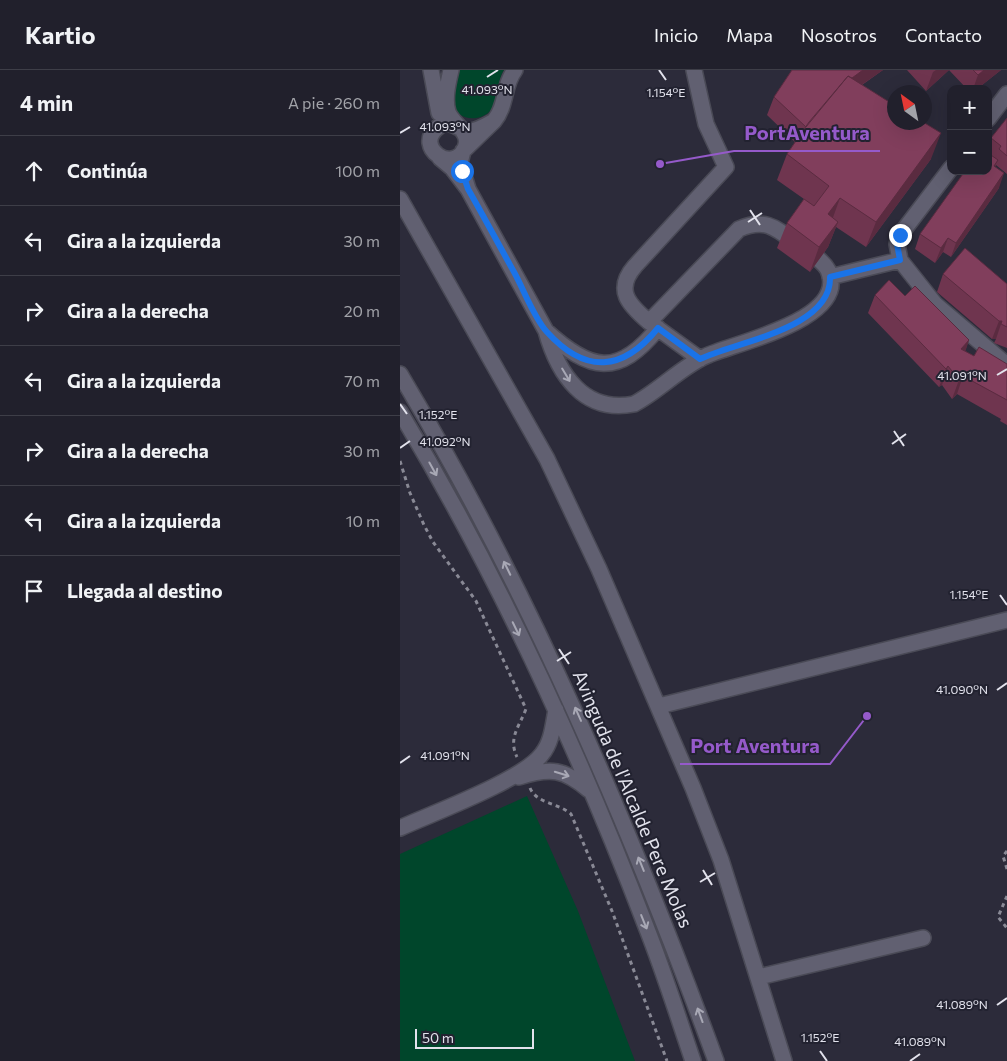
<!DOCTYPE html>
<html lang="es">
<head>
<meta charset="utf-8">
<style>
	body { margin:0; font-family:Commissioner,sans-serif; background:#2d2d38; color:#f1f3f6 }
	.controls { position:absolute; right:15px; top:15px; display:grid; overflow:hidden; border-radius:10px; box-shadow:0 5px 20px #0002 }
	.controls button { width:45px; height:45px; display:grid; place-items:center; padding:0; border:0; border-bottom:1px solid #3e3e48; background:#21202c; color:#f1f3f6; font:25px sans-serif }
	.compass { position:absolute; left:487px; top:15px; width:45px; height:45px; border-radius:50%; background:#21202c; box-shadow:0 5px 20px #0002; rotate:327deg }
	.scale { position:absolute; left:15px; bottom:12px; width:119px; box-sizing:border-box; padding-left:5px; border:2px solid #e2e2ec; border-top:0; font-size:14px; line-height:18px; white-space:nowrap; color:#e2e2ec; -webkit-text-stroke:4px #222230; paint-order:stroke }
	.stop { position:absolute; width:15px; height:15px; margin:-11px; border:4px solid #1a73e8; border-radius:50%; background:#fff }
	.stop.end { background:#1a73e8; border-color:#fff; box-shadow:0 1px 5px #0008 }
	.list { margin:0; padding:0; list-style:none }
	h2 { display:flex; justify-content:space-between; align-items:center; height:65px; margin:0; padding:0 20px; font-size:21px }
	h2 small { font-size:16px; font-weight:400; color:#a2a3a9 }
	.list li { display:grid; grid-template-columns:32px 1fr auto; gap:15px; align-items:center; box-sizing:border-box; height:70px; padding:0 20px; border-top:1px solid #3e3e48 }
	.list b { display:block; font-size:19px; white-space:nowrap }
	.list em { font-size:16px; font-style:normal; color:#a2a3a9 }
	.icon { flex:none; width:28px; height:28px; fill:none; stroke:currentColor; stroke-width:2; stroke-linecap:round; stroke-linejoin:round }
	.map { position:relative; flex:none; width:607px; height:991px; overflow:hidden }
	header { display:flex; align-items:center; gap:30px; box-sizing:border-box; height:70px; padding:0 25px; background:#21202c; border-bottom:1px solid #3e3e48 }
	header strong { font-size:24px }
	nav { display:flex; gap:28px; margin-inline-start:auto; font-size:18px }
	main { display:flex }
	aside { flex:1; background:#21202c }
	.map>svg:first-child { display:block }
	.green { fill:#00462b }
	.lines { fill:none; stroke-linecap:round; stroke-linejoin:round }
	.minor-casing { stroke:#4a4a56; stroke-width:18 }
	.path { stroke:#898995; stroke-width:3; stroke-dasharray:4 4; stroke-linecap:butt }
	.minor { stroke:#616071; stroke-width:15 }
	.wall { fill:#6f354f }
	.shaded-wall { fill:#5a2b40 }
	.building { fill:#813e5c; stroke:#5a2b40 }
	.oneway { stroke:#a8a8b5 }
	.route { stroke:#1a73e8; stroke-width:6 }
	.ticks { fill:none; stroke:#e2e2ec; stroke-width:2 }
	.labels { text-anchor:middle; stroke-width:4; stroke-linejoin:round; paint-order:stroke }
	.street-label { font-size:19px; fill:#e2e2ec; stroke:#222230 }
	.ticks-label { font-size:12px; text-anchor:middle; fill:#e2e2ec; stroke:#222230; stroke-width:4; stroke-linejoin:round; paint-order:stroke }
	.leader { fill:none; stroke:#955aca; stroke-width:2 }
	.callout-dot { fill:#955aca; stroke:#222230; stroke-width:2 }
	.callout-label { font-size:20px; text-anchor:middle; font-weight:bold; fill:#955aca; stroke:#222230; stroke-width:4; stroke-linejoin:round; paint-order:stroke }
</style>
</head>
<body>
<header>
<strong>Kartio</strong>
<nav><a>Inicio</a><a>Mapa</a><a>Nosotros</a><a>Contacto</a></nav>
</header>
<main>
<aside>
<h2>4 min<small>A pie · 260 m</small></h2>
<ul class="list">
<li><svg class="icon" aria-label="ahead" viewBox="0 0 24 24"><path d="M12 20V5M6 11l6-6 6 6"/></svg><div><b>Continúa</b></div><em>100 m</em></li>
<li><svg class="icon" aria-label="left" viewBox="0 0 24 24"><path d="M17 20v-9H6M10 6l-5 5 5 5"/></svg><div><b>Gira a la izquierda</b></div><em>30 m</em></li>
<li><svg class="icon" aria-label="right" viewBox="0 0 24 24"><path d="M7 20v-9h11M14 6l5 5-5 5"/></svg><div><b>Gira a la derecha</b></div><em>20 m</em></li>
<li><svg class="icon" aria-label="left" viewBox="0 0 24 24"><path d="M17 20v-9H6M10 6l-5 5 5 5"/></svg><div><b>Gira a la izquierda</b></div><em>70 m</em></li>
<li><svg class="icon" aria-label="right" viewBox="0 0 24 24"><path d="M7 20v-9h11M14 6l5 5-5 5"/></svg><div><b>Gira a la derecha</b></div><em>30 m</em></li>
<li><svg class="icon" aria-label="left" viewBox="0 0 24 24"><path d="M17 20v-9H6M10 6l-5 5 5 5"/></svg><div><b>Gira a la izquierda</b></div><em>10 m</em></li>
<li><svg class="icon" aria-label="arrive" viewBox="0 0 24 24"><path d="M6 21V4h12l-3 4 3 4H6"/></svg><div><b>Llegada al destino</b></div></li>
</ul>
</aside>
<div class="map">
<svg width="607" height="991" viewBox="0 0 607 991">
	<rect width="100%" height="100%" fill="#2c2b3a"/>
	<path class="green" d="M57,0H104C96,12 100,30 91,40C79,54 54,50 52,31C51,22 55,9 57,0Z
		M127,726L178,841L235,991H0V784Z"/>
	<g class="lines">
		<defs>
			<path id="minor" d="M31,0L39,43
				M51,0C48,13 44,29 48,42C53,55 72,62 65,78C53,105 14,77 37,58C49,47 57,60 69,61C77,61 87,55 94,51L65,79
				M588,49L607,24
				M94,51C107,36 103,15 115,0
				M40,88L52,98L68,119L60,93L63,81
				M551,98L500,165L497,174L500,190L535,234L607,295
				M68,119L146,261C158,304 184,344 234,334C259,321 281,297 306,286C333,273 451,250 428,200C422,189 406,180 396,173C375,157 365,148 339,159L249,252L300,289
				M0,129L147,389L199,499L293,718L321,790L384,991
				M430,207L500,190
				M249,252C229,235 214,220 235,196L326,97L306,54L294,0
				M146,261C190,301 218,308 258,258
				M0,304C130,522 229,754 316,991
				M0,342C98,505 179,681 247,859C264,902 278,947 293,991
				M259,636L607,550
				M119,707C151,697 164,699 189,720
				M0,758C33,743 123,710 142,684C152,672 153,655 156,640
				M359,907L523,868"/>
		</defs>
		<use href="#minor" class="minor-casing"/>
		<path class="path" d="M0,391L10,423L24,455L33,472L76,531L126,639C119,657 108,668 117,687
			M130,718C137,734 159,733 171,744L212,841L267,991
			M607,781L603,786L607,799
			M607,826L598,847L607,858"/>
		<use href="#minor" class="minor"/>
	</g>
	<path class="wall" d="M392,0H483L462,15L531,89L466,177L436,157L428,177L410,202L377,178L387,153L404,129L377,110L387,84L395,72L367,45L374,27Z
		M507,0H601L577,19H567L549,0L526,21Z
		M607,48V104L596,95L595,97L599,118L551,187L543,182L535,193L515,179L520,164L588,101V75L591,68Z
		M543,204L607,214V278L594,273L596,269H592L537,222Z
		M475,225L505,226L569,270L565,281L574,286L607,294V355L600,351L601,349L557,324L552,329L542,315L539,317L468,243Z"/>
	<path class="shaded-wall" d="M463,0H483L438,31L445,13Z
		M536,0H549L526,21L533,2Z
		M584,0H601L577,19H573L578,5Z
		M541,63L531,89L466,177L476,152Z
		M604,103L599,118L551,187L556,173Z
		M440,128L431,153L428,144Z
		M438,152L428,177L410,202L419,177Z
		M548,168L543,182L535,193L541,178Z
		M599,251H602L596,269H592Z
		M569,270L563,289L561,279Z
		M548,296L542,315L539,317L546,299Z
		M563,306L557,324L552,329L559,310Z"/>
	<path class="building" d="M392,0H463L452,8L448,6L406,57L374,27Z
		M573,0H584L578,5Z
		M448,6L494,35V52H523L541,63L476,152L440,128L428,144L438,152L419,177L387,153L404,129L414,136L429,116L387,84L409,52Z
		M607,48V86L599,79L601,76L591,68Z
		M588,83L598,90L594,96L604,103L556,173L548,168L541,178L520,164L565,101H588Z
		M565,178L607,214V257L601,254L602,251H599L543,204Z
		M489,210L505,226L515,216L569,270L561,279L574,286L579,277L607,294V330L563,306L559,310L548,296L546,299L475,225Z"/>
	<defs><path id="oneway-shaft" d="M-6 0H5M1.5-3L5.5 0L1.5 3" fill="none" stroke-width="1.6" stroke-linecap="round" stroke-linejoin="round" transform="scale(1.25)"/></defs>
	<g class="oneway">
		<use href="#oneway-shaft" transform="translate(166 305) rotate(59)"/>
		<use href="#oneway-shaft" transform="translate(33 399) rotate(61)"/>
		<use href="#oneway-shaft" transform="translate(107 498) rotate(-116)"/>
		<use href="#oneway-shaft" transform="translate(116 559) rotate(64)"/>
		<use href="#oneway-shaft" transform="translate(178 644) rotate(-114)"/>
		<use href="#oneway-shaft" transform="translate(162 704) rotate(17)"/>
		<use href="#oneway-shaft" transform="translate(241 794) rotate(-112)"/>
		<use href="#oneway-shaft" transform="translate(244 852) rotate(68)"/>
		<use href="#oneway-shaft" transform="translate(300 945) rotate(-110)"/>
	</g>
	<g class="lines">
		<path class="route" d="M62,101L68,119C84,147 99,175 114,202C124,220 134,248 147,262C186,305 223,301 258,258L300,289C334,272 432,259 430,207L500,190L497,174L500,165"/>
	</g>
	<path class="ticks" d="M259,0L266,10M87,7L98,0M0,63L10,57M350,140L360,155M348,152L362,143M597,305L607,299M0,334L7,344M494,361L504,376M492,374L506,364M0,378L10,371M600,525L607,535M159,579L169,594M157,591L171,582M597,620L607,613M0,693L10,686M303,800L312,815M300,812L315,803M597,935L607,928M420,981L427,991M510,991L520,984"/>
	<g class="labels">
		<g class="street-label">
			<text transform="translate(233 729) rotate(67)" y="7">Avinguda de l'Alcalde Pere Molas</text>
		</g>
	</g>
	<g class="ticks-label">
		<text x="87" y="24">41.093°N</text>
		<text x="266" y="27">1.154°E</text>
		<text x="45" y="61">41.093°N</text>
		<text x="562" y="310">41.091°N</text>
		<text x="38" y="349">1.152°E</text>
		<text x="45" y="376">41.092°N</text>
		<text x="569" y="529">1.154°E</text>
		<text x="562" y="624">41.090°N</text>
		<text x="45" y="690">41.091°N</text>
		<text x="562" y="939">41.089°N</text>
		<text x="420" y="972">1.152°E</text>
		<text x="520" y="976">41.089°N</text>
	</g>
	<path class="leader" d="M260 94L334 81H480M467 646L430 694H280"/>
	<g class="callout-dot">
		<circle cx="260" cy="94" r="5"/>
		<circle cx="467" cy="646" r="5"/>
	</g>
	<g class="callout-label">
		<text x="407" y="70">PortAventura</text>
		<text x="355" y="683">Port Aventura</text>
	</g>
</svg>
<div class="controls">
<button>+</button>
<button>−</button>
</div>
<svg class="compass" viewBox="-18 -18 36 36"><path d="M0-13l5 13h-10z" fill="#e53935"/><path d="M0 13l5-13h-10z" fill="#a2a3a9"/></svg>
<div class="scale">50 m</div>
<div class="stop" style="left:62px;top:101px"></div>
<div class="stop end" style="left:500px;top:165px"></div>
</div>
</main>
</body>
</html>
